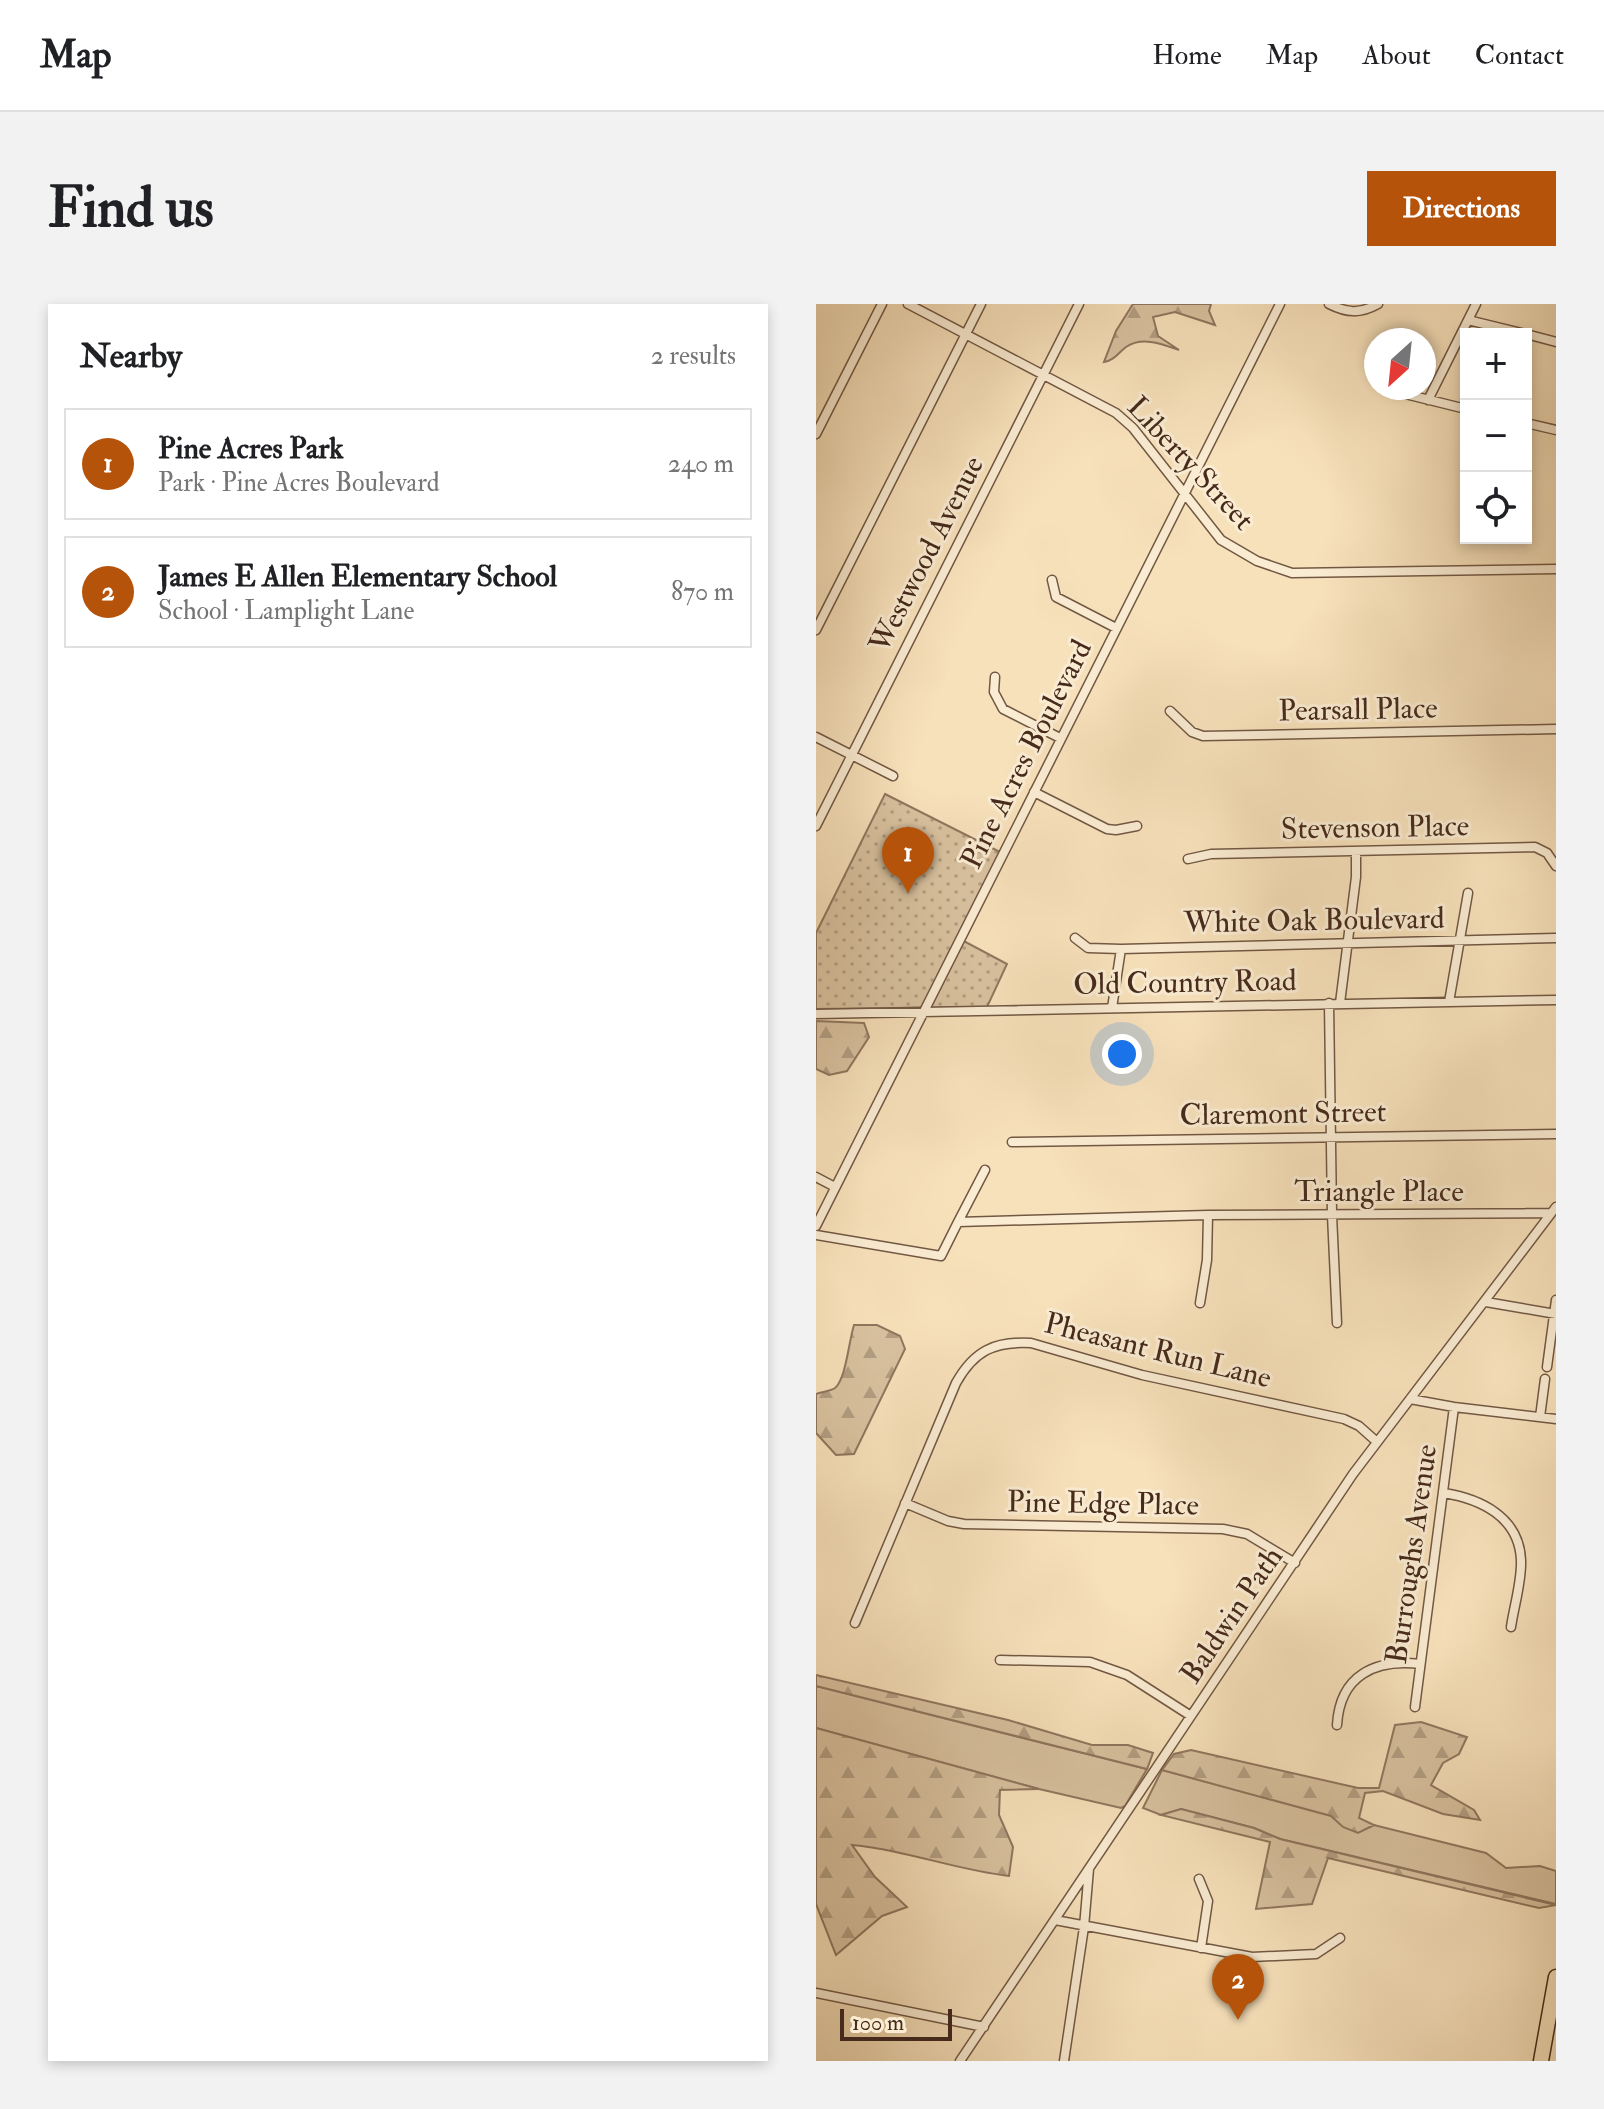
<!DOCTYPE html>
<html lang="en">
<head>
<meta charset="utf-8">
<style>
	body { margin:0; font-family:"IM FELL Double Pica",serif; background:#f2f2f2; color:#202124 }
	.controls { position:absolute; right:24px; top:24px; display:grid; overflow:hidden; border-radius:0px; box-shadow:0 4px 12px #0003 }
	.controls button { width:72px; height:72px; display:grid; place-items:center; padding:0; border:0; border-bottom:2px solid #e0e0e0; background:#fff; color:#202124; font:40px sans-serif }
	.compass { position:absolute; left:548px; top:24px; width:72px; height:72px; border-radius:50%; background:#fff; box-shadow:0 4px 12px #0003; rotate:207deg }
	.scale { position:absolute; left:24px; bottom:20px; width:112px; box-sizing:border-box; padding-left:8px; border:4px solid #462a1b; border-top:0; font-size:22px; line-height:28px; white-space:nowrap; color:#462a1b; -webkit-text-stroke:6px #faecd3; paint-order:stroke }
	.you { position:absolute; left:306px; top:750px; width:28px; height:28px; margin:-20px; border:6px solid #fff; border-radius:50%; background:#1a73e8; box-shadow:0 0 0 12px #1a73e833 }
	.badge { display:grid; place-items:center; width:52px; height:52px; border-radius:50%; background:#b45309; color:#fff; font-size:26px; font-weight:700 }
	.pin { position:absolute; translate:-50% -66px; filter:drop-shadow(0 2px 4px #0008) }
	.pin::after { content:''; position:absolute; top:42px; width:28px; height:24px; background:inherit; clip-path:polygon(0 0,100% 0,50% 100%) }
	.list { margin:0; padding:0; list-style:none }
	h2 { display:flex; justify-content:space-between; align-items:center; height:104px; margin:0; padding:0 32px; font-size:34px }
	h2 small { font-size:26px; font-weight:400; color:#757577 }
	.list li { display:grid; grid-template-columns:52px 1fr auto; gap:24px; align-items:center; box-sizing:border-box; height:112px; margin:0 16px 16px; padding:0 16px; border:2px solid #e0e0e0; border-radius:0px }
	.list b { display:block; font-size:30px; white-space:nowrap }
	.list p { margin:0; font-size:26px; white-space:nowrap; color:#757577 }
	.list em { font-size:26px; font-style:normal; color:#757577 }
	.icon { flex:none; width:44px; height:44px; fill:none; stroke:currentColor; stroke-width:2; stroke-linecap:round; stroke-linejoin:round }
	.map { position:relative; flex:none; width:740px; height:1757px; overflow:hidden; border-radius:0px }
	header { display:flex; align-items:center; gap:48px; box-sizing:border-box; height:112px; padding:0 40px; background:#fff; border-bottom:2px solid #e0e0e0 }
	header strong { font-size:38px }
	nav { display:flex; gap:44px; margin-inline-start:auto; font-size:28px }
	.intro { display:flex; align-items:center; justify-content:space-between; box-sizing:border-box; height:192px; padding:0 48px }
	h1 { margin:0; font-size:56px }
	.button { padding:20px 36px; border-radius:0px; background:#b45309; color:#fff; font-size:28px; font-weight:700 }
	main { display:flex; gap:48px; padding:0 48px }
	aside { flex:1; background:#fff; border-radius:0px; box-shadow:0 4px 12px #0003 }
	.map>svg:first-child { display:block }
	.grass { fill:#d9c2a0; stroke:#90765e; stroke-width:2 }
	.forest { fill:url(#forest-firs); stroke:#90765e; stroke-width:2 }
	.park { fill:url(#park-dots); stroke:#90765e; stroke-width:2 }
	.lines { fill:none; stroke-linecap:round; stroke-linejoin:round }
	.minor-casing { stroke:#725843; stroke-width:11 }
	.primary-casing { stroke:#462a1b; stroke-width:17 }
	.minor { stroke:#faecd3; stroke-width:8 }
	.primary { stroke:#f7e1bb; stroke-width:14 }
	.labels { text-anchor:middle; stroke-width:6; stroke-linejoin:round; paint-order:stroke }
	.street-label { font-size:30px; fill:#462a1b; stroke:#faecd3 }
</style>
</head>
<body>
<header>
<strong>Map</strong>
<nav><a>Home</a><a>Map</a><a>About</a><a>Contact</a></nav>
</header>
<div class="intro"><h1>Find us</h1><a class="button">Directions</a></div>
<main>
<aside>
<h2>Nearby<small>2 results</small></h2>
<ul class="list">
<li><span class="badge">1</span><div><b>Pine Acres Park</b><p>Park · Pine Acres Boulevard</p></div><em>240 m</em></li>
<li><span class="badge">2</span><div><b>James E Allen Elementary School</b><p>School · Lamplight Lane</p></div><em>870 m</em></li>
</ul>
</aside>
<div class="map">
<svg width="740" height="1757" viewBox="0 0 740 1757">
	<defs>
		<pattern id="forest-firs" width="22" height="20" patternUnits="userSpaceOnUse" patternTransform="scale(2)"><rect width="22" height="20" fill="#d9c2a0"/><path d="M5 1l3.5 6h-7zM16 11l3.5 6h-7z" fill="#b29e82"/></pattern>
		<pattern id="park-dots" width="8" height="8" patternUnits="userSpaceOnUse" patternTransform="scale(2)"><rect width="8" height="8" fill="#d9c2a0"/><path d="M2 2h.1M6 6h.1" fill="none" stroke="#b29e82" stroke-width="1.8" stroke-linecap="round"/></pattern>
	</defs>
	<rect width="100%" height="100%" fill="#f7e1bb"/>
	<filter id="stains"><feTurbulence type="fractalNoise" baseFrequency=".0025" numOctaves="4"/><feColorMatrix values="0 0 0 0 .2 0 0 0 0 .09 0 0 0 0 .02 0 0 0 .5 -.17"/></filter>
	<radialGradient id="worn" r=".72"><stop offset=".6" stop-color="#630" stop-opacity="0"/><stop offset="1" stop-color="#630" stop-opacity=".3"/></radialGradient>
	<path class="grass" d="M0,1382L331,1465L309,1502L305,1504L223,1485L0,1424Z
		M346,1466L517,1512L542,1528L558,1521L670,1549L690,1564L724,1562L740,1567V1600L464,1535L438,1524L365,1505L345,1511L327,1504Z"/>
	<path class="forest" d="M317,0H395L393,7L399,21L359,8L337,13L342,32L363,46C346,40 326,32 310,43C302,49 299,56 288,58L300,27Z
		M0,717L48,719L53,733L31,767L13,771L0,765Z
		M38,1021H61L84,1032L89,1045L38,1150L20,1151L0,1129V1090C5,1088 15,1087 19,1084C30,1075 33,1036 38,1021Z
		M0,1371L192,1416L276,1441H312L337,1449L331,1465L0,1382Z
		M605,1418L651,1433L643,1450L627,1459L615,1481L658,1506L664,1516L627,1510L567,1487L549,1489L543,1514L558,1521L542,1529L527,1523L515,1512L346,1466L358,1450L375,1446L542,1484H563L579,1421Z
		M0,1424L223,1485L184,1486L183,1511L197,1543L193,1572C140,1566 90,1546 36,1541L59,1573L91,1603L66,1612L20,1651L0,1600Z
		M365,1505L438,1524L464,1535L740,1601L723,1604L512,1554L496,1600L440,1605L454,1538L345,1511Z"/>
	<path class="park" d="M69,490L186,549L142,634L191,660L171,703L0,705V629Z"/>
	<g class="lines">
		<defs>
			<path id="minor" d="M92,0L300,109L317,124L405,236L441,257L476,269L740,265
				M513,0C531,9 544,10 562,0
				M652,16L709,30
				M710,30L740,38
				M569,85L650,105
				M612,96L660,0
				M710,119L740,126
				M0,130L66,0
				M236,276L240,293L300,324
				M0,326L165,0
				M179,373L178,388L187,405L244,434
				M354,407L376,428L387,432L740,425
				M0,433L77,472
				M218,488L291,525L300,526L321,522
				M0,522L263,0
				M372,555L395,550L719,543L731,549L740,562
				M259,634L272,644L305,645L740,634
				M633,698L652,589
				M513,699L516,911L521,1019
				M524,699L540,573V547
				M296,704L305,645
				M0,710L740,696
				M196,838L740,830
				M169,866L142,918L392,911L735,909
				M0,873L19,883
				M0,922L464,0
				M0,931L125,952L142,918
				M670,998L740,1010
				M384,999L391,956L392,911
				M731,1063L740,996
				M594,1095L638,1103L740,1115
				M724,1113L729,1075
				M628,1189C665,1195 703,1213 705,1256C706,1277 698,1302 695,1323
				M89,1199L132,1217L148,1220L407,1225L431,1230L479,1259
				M39,1319L140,1079C158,1047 178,1037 215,1039L326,1071L528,1115L543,1122L561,1138
				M184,1356L274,1358L311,1371L375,1412
				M599,1403L638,1103
				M521,1421C524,1371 559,1355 604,1360
				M383,1575L392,1597L385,1644
				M239,1616L436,1653L500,1650L524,1634
				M0,1689L168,1723
				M144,1757L537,1170L740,903
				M248,1757L268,1623L273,1565"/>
			<path id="primary" d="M725,1757L740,1673"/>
		</defs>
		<use href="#minor" class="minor-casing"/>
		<use href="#primary" class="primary-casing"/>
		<use href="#minor" class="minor"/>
		<use href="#primary" class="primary"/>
	</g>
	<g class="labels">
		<g class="street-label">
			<text transform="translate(375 159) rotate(47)" y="10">Liberty Street</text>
			<text transform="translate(110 250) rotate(-63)" y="10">Westwood Avenue</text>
			<text transform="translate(542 405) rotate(-1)" y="10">Pearsall Place</text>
			<text transform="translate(210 450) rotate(-63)" y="10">Pine Acres Boulevard</text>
			<text transform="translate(559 523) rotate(-1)" y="10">Stevenson Place</text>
			<text transform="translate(498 616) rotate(-1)" y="10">White Oak Boulevard</text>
			<text transform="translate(369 678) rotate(-1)" y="10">Old Country Road</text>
			<text transform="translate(467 809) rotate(-1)" y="10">Claremont Street</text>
			<text x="563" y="897">Triangle Place</text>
			<text transform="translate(342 1046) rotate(14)" y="10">Pheasant Run Lane</text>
			<text transform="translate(287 1199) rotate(1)" y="10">Pine Edge Place</text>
			<text transform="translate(595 1250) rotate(-82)" y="10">Burroughs Avenue</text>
			<text transform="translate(415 1311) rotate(-56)" y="10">Baldwin Path</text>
		</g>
	</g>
	<rect width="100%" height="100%" filter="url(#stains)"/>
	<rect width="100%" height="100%" fill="url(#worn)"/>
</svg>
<div class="controls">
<button>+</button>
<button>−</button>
<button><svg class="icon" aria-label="locate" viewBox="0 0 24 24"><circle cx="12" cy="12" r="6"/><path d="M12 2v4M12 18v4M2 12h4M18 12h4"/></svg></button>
</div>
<svg class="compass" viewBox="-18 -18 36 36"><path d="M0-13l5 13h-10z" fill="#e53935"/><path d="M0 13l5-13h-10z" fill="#757577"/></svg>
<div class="scale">100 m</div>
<div class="you"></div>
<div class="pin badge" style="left:92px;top:589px">1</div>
<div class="pin badge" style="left:422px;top:1716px">2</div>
</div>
</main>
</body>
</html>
